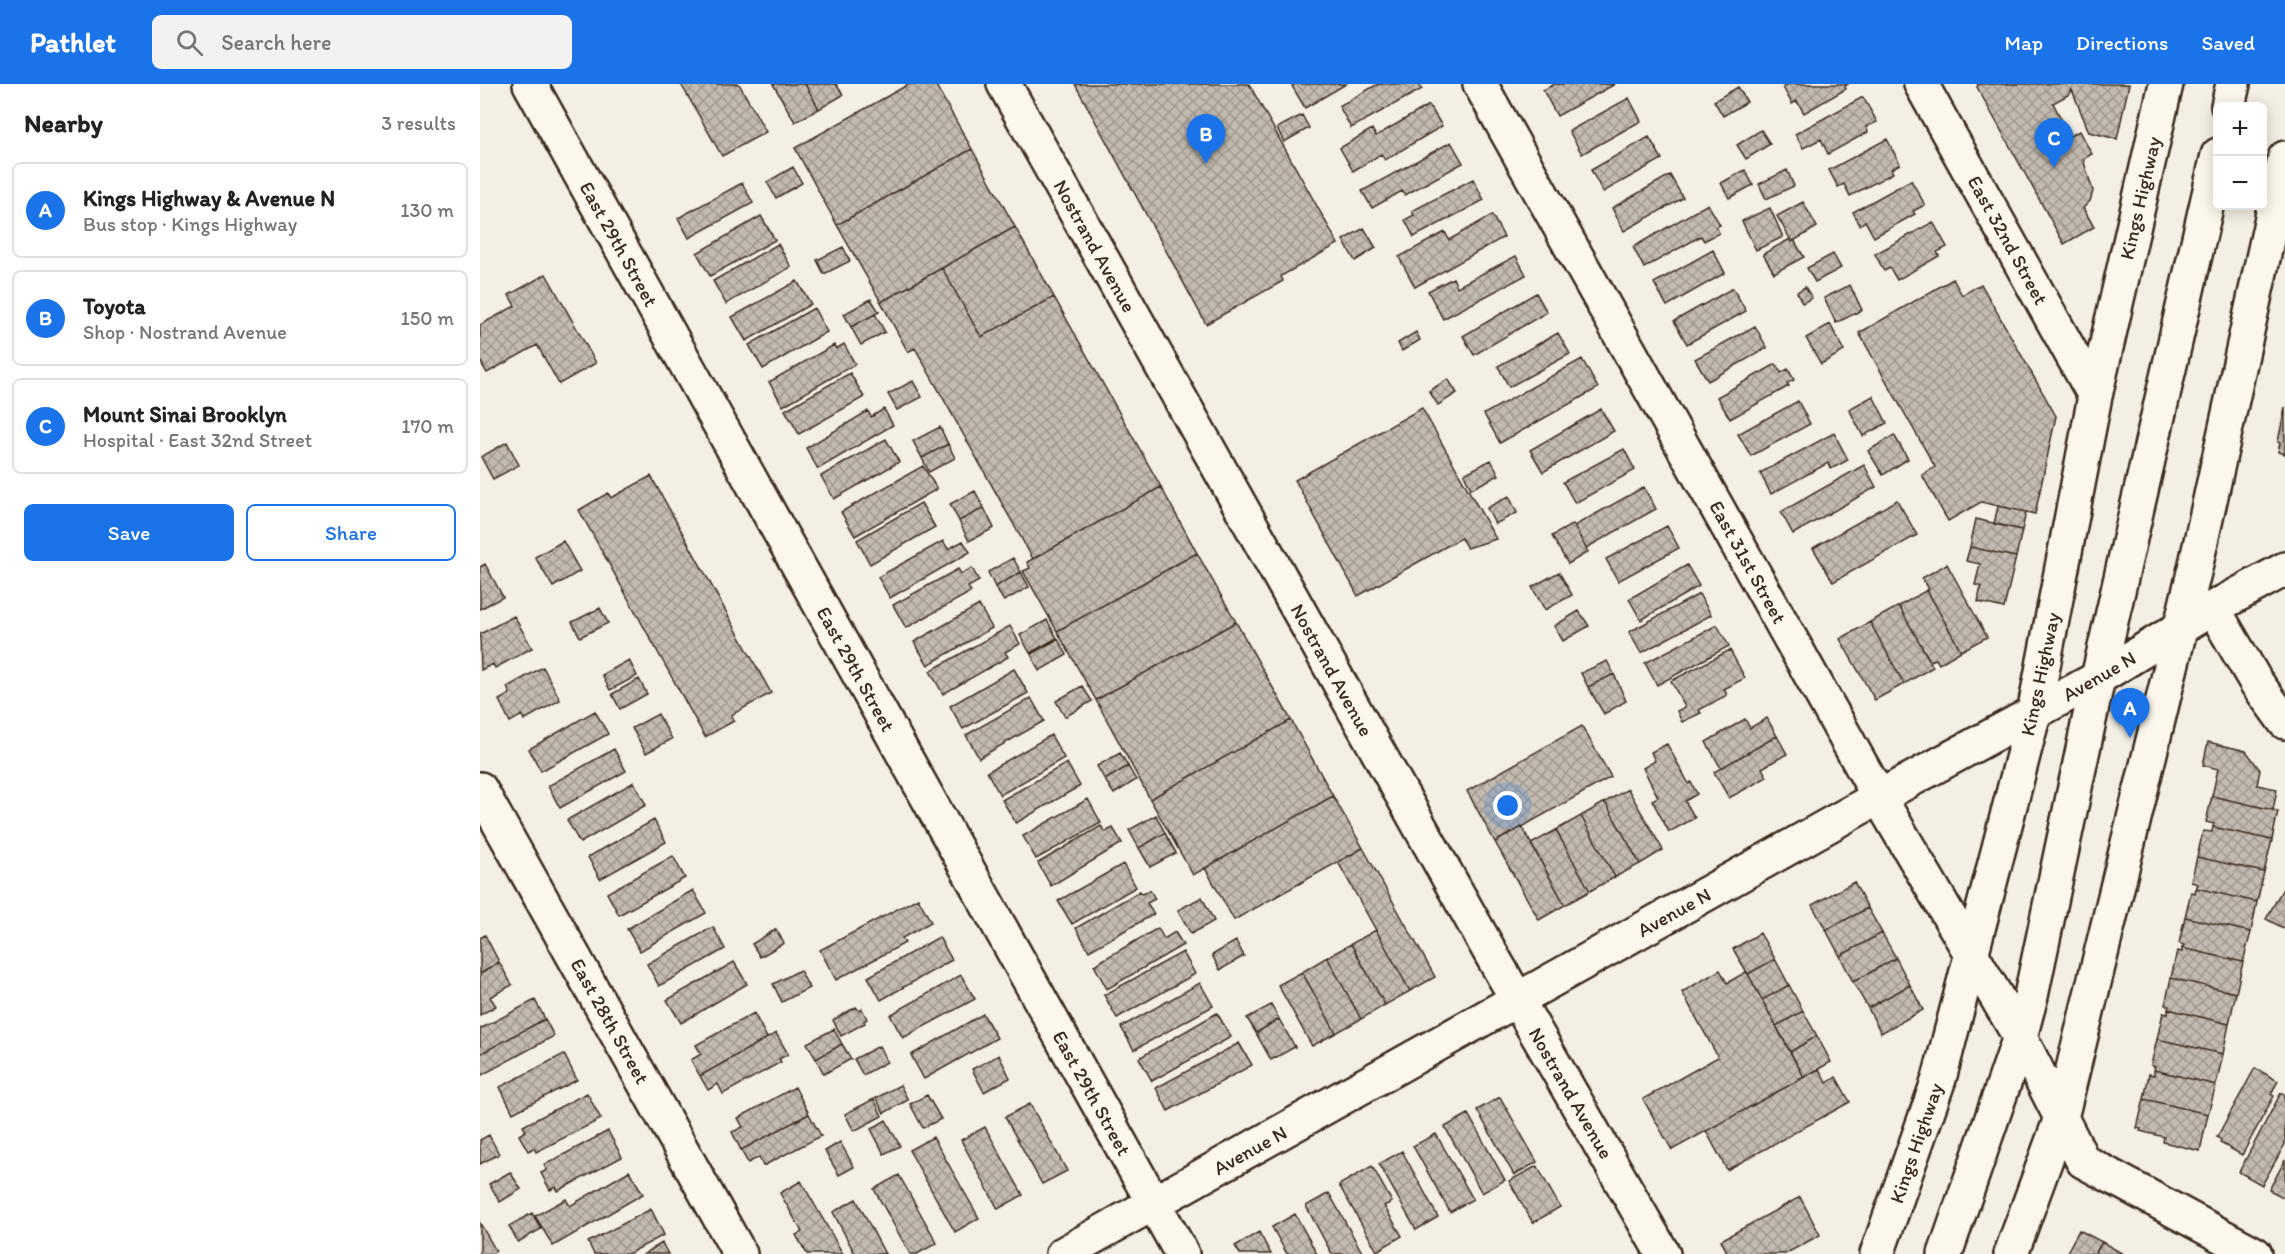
<!DOCTYPE html>
<html lang="en">
<head>
<meta charset="utf-8">
<style>
	body { margin:0; font-family:Itim,sans-serif; background:#f2f2f2; color:#222 }
	.controls { position:absolute; right:18px; top:18px; display:grid; overflow:hidden; border-radius:9px; box-shadow:0 3px 15px #0003 }
	.controls button { width:54px; height:54px; display:grid; place-items:center; padding:0; border:0; border-bottom:2px solid #e0e0e0; background:#fff; color:#222; font:30px sans-serif }
	.you { position:absolute; left:1028px; top:722px; width:21px; height:21px; margin:-15px; border:4px solid #fff; border-radius:50%; background:#1a73e8; box-shadow:0 0 0 9px #1a73e833 }
	.badge { display:grid; place-items:center; width:39px; height:39px; border-radius:50%; background:#1a73e8; color:#fff; font-size:20px; font-weight:700 }
	.pin { position:absolute; translate:-50% -50px; filter:drop-shadow(0 2px 3px #0008) }
	.pin::after { content:''; position:absolute; top:32px; width:21px; height:18px; background:inherit; clip-path:polygon(0 0,100% 0,50% 100%) }
	.list { margin:0; padding:0; list-style:none }
	h2 { display:flex; justify-content:space-between; align-items:center; height:78px; margin:0; padding:0 24px; font-size:26px }
	h2 small { font-size:20px; font-weight:400; color:#767676 }
	.list li { display:grid; grid-template-columns:39px 1fr auto; gap:18px; align-items:center; box-sizing:border-box; height:96px; margin:0 12px 12px; padding:0 12px; border:2px solid #e0e0e0; border-radius:9px }
	.list b { display:block; font-size:22px; white-space:nowrap }
	.list p { margin:0; font-size:20px; white-space:nowrap; color:#767676 }
	.list em { font-size:20px; font-style:normal; color:#767676 }
	.actions { display:flex; gap:12px; padding:18px 24px }
	.actions a { flex:1; padding:14px 0; border:2px solid #1a73e8; border-radius:9px; text-align:center; font-size:21px; color:#1a73e8 }
	.actions .main { background:#1a73e8; color:#fff }
	.icon { flex:none; width:33px; height:33px; fill:none; stroke:currentColor; stroke-width:2; stroke-linecap:round; stroke-linejoin:round }
	.map { position:relative; flex:none; width:1805px; height:1170px; overflow:hidden }
	header { display:flex; align-items:center; gap:36px; box-sizing:border-box; height:84px; padding:0 30px; background:#1a73e8; color:#fff }
	header strong { font-size:28px }
	nav { display:flex; gap:33px; margin-inline-start:auto; font-size:21px }
	.search { width:420px; height:54px; background:#f2f2f2; display:flex; align-items:center; gap:15px; box-sizing:border-box; padding:0 21px; border-radius:9px; color:#767676; font-size:22px }
	main { display:flex }
	aside { flex:1; background:#fff }
	.map>svg:first-child { display:block }
	.building { fill:url(#building-cross-hatch); stroke:#3b2a1e; stroke-width:1.5 }
	.lines { fill:none; stroke-linecap:round; stroke-linejoin:round }
	.minor-casing { stroke:#3b2a1e; stroke-width:38 }
	.major-casing { stroke:#3b2a1e; stroke-width:38 }
	.minor { stroke:#fbf7ec; stroke-width:33 }
	.major { stroke:#fbf7ec; stroke-width:33 }
	.labels { text-anchor:middle; stroke-width:6; stroke-linejoin:round; paint-order:stroke }
	.street-label { font-size:20px; fill:#3b2a1e; stroke:#fbf7ec }
</style>
</head>
<body>
<header>
<strong>Pathlet</strong>
<div class="search"><svg class="icon" aria-label="search" viewBox="0 0 24 24"><circle cx="10" cy="10" r="6"/><path d="M15 15l6 6"/></svg>Search here</div>
<nav><a>Map</a><a>Directions</a><a>Saved</a></nav>
</header>
<main>
<aside>
<h2>Nearby<small>3 results</small></h2>
<ul class="list">
<li><span class="badge">A</span><div><b>Kings Highway &amp; Avenue N</b><p>Bus stop · Kings Highway</p></div><em>130 m</em></li>
<li><span class="badge">B</span><div><b>Toyota</b><p>Shop · Nostrand Avenue</p></div><em>150 m</em></li>
<li><span class="badge">C</span><div><b>Mount Sinai Brooklyn</b><p>Hospital · East 32nd Street</p></div><em>170 m</em></li>
</ul>
<div class="actions"><a class="main">Save</a><a>Share</a></div>
</aside>
<div class="map">
<svg width="1805" height="1170" viewBox="0 0 1805 1170">
	<defs>
		<pattern id="building-cross-hatch" width="8" height="8" patternUnits="userSpaceOnUse" patternTransform="scale(1.5)"><rect width="8" height="8" fill="#c3bbb0"/><path d="M0 0l8 8M0 8l8-8" fill="none" stroke="#a0988f"/></pattern>
	</defs>
	<rect width="100%" height="100%" fill="#f3efe4"/>
	<filter id="ink" filterUnits="userSpaceOnUse"><feTurbulence type="fractalNoise" baseFrequency=".0167" numOctaves="2"/><feDisplacementMap in="SourceGraphic" scale="12" xChannelSelector="R" yChannelSelector="G"/><feConvolveMatrix kernelMatrix="1 2 1 2 8 2 1 2 1" color-interpolation-filters="sRGB"/></filter>
	<g filter="url(#ink)">
		<path class="building" d="M201,0H259L286,48L242,72Z
			M293,0H325L339,25L315,38Z
			M325,0H356L363,11L339,25Z
			M429,0H455L492,65L357,141L315,64Z
			M595,0H769L858,160L801,192L803,197L726,240Z
			M815,0H866L825,24L812,2Z
			M898,0H939L942,5L871,44L859,22Z
			M1075,0H1135L1077,32L1063,6Z
			M1308,0H1368L1365,2L1366,5L1324,29L1317,17L1312,20L1303,3Z
			M1498,0H1649L1637,55L1609,48L1592,6L1588,11L1573,19L1590,52L1599,47L1612,70L1603,75L1613,107L1610,117L1603,124L1614,143L1584,160L1497,3Z
			M1258,3L1267,18L1243,32L1234,17Z
			M1383,13L1397,38L1386,43L1388,48L1348,70L1341,55L1323,64L1315,50Z
			M1149,14L1161,37L1102,70L1089,47Z
			M949,21L962,42L905,76L901,70L873,87L860,64L892,45L896,52Z
			M822,31L829,44L804,58L797,44Z
			M1281,46L1290,60L1266,75L1257,61Z
			M1169,53L1182,75L1123,108L1111,86Z
			M1407,55L1420,80L1411,85L1413,89L1370,112L1364,100L1358,103L1349,86Z
			M971,58L983,79L925,111L922,107L892,124L882,107Z
			M492,65L535,143L401,218L357,141Z
			M313,83L322,99L296,114L287,98Z
			M1265,86L1273,101L1249,114L1241,99Z
			M1307,86L1314,102L1286,115L1279,100Z
			M1190,91L1203,114L1144,147L1132,124Z
			M993,95L1004,116L934,153L925,136L934,131L932,127Z
			M1431,96L1445,121L1433,127L1435,130L1394,153L1385,137L1380,141L1373,128Z
			M262,99L273,119L209,154L198,134Z
			M1323,118L1337,143L1312,158L1297,132Z
			M1228,120L1240,141L1236,143L1239,149L1224,157L1221,152L1164,184L1153,163Z
			M1290,124L1303,153L1276,166L1262,137Z
			M1012,131L1024,153L935,203L919,173L965,148L969,156Z
			M281,132L295,156L230,192L217,169Z
			M1453,138L1467,163L1457,168L1459,172L1417,196L1410,184L1404,187L1395,170Z
			M535,143L574,213L501,253L462,184Z
			M884,144L896,164L875,177L863,156Z
			M1310,155L1312,158L1314,156L1324,173L1294,189L1283,170Z
			M298,160L311,183L246,220L233,197Z
			M363,163L370,177L344,190L337,176Z
			M1233,166L1245,189L1187,222L1174,199Z
			M1353,170L1361,184L1335,198L1327,184Z
			M1036,172L1046,191L963,235L948,207L973,194L977,203Z
			M462,184L501,253L574,213L681,403L553,475L435,264L428,268L401,218Z
			M66,190L116,279L79,300L57,261L7,289L0,277V241L35,222L29,211Z
			M1473,195L1482,211L1501,200L1576,332L1555,430L1501,418L1468,437L1442,391L1455,383L1379,249Z
			M317,197L331,220L266,257L252,233Z
			M1370,201L1382,226L1356,239L1344,214Z
			M1325,203L1332,214L1322,219L1317,208Z
			M1253,204L1266,227L1207,260L1194,237Z
			M1056,209L1067,228L994,271L983,252Z
			M391,215L399,228L371,243L364,230Z
			M334,224L347,248L283,285L269,261Z
			M395,230L405,248L381,261L371,243Z
			M1350,240L1364,267L1341,280L1326,254Z
			M1275,242L1287,264L1228,297L1215,275Z
			M936,248L940,256L922,267L918,259Z
			M1078,249L1090,270L1029,303L1018,282Z
			M364,260L375,280L303,322L289,298L354,261L356,265Z
			M1102,275L1118,304L1020,359L1004,330Z
			M1296,280L1301,289L1308,285L1314,296L1307,299L1309,302L1250,335L1237,313Z
			M370,289L384,313L319,350L305,326Z
			M968,295L977,309L958,321L949,307Z
			M433,297L442,313L417,326L408,310Z
			M1393,312L1407,339L1383,352L1369,325Z
			M1318,317L1330,340L1271,372L1258,350Z
			M1805,323V370L1798,368L1800,359L1798,358Z
			M942,324L1016,455L987,464L981,454L878,512L815,396Z
			M404,325L413,341L338,385L326,364L388,327L391,333Z
			M1121,325L1134,347L1063,388L1050,366Z
			M460,343L468,360L442,374L433,357Z
			M1354,349L1368,376L1351,385L1348,379L1291,410L1280,389Z
			M1414,351L1428,375L1403,391L1388,367Z
			M406,355L419,378L354,415L341,392Z
			M27,358L39,381L13,395L1,373Z
			M468,360L475,374L449,388L442,374Z
			M1144,365L1155,386L1095,419L1083,398Z
			M1011,376L1019,391L991,405L984,390Z
			M1384,381L1396,403L1313,450L1301,428Z
			M443,382L457,405L375,452L361,428Z
			M171,392L291,609L251,631L254,637L225,653L99,426L128,409L131,414Z
			M681,403L717,469L577,547L543,487L550,484L547,478Z
			M1164,403L1176,425L1106,464L1094,442Z
			M495,407L504,424L479,437L470,420Z
			M1029,412L1037,429L1015,440L1007,424Z
			M1417,416L1437,451L1353,498L1333,464Z
			M441,419L455,443L390,480L377,456Z
			M1518,422L1546,428L1542,446L1514,440Z
			M504,424L514,444L489,457L479,437Z
			M1496,435L1542,446L1536,473L1490,463Z
			M1093,440L1108,468L1088,480L1072,452Z
			M1187,442L1199,464L1138,497L1126,475Z
			M83,457L100,487L73,503L55,473Z
			M463,457L468,465L483,457L490,468L410,514L398,493Z
			M1490,463L1536,473L1524,524L1498,518L1501,502L1495,501L1500,480L1486,477Z
			M717,469L756,538L616,616L577,547Z
			M533,474L541,488L515,503L508,488Z
			M5,480L23,513L0,525V483Z
			M1467,480L1507,553L1481,567L1447,506L1449,505L1442,494Z
			M1207,481L1219,502L1161,536L1149,515Z
			M492,484L499,497L488,503L491,508L426,544L413,521L478,485L481,490Z
			M541,488L549,503L524,517L515,503Z
			M1079,488L1092,511L1065,526L1052,503Z
			M1447,506L1481,567L1459,580L1456,575L1450,577L1419,522Z
			M1219,510L1231,531L1161,569L1149,548Z
			M499,521L512,544L448,581L434,558Z
			M1419,522L1453,583L1424,600L1390,538Z
			M120,524L128,539L100,553L92,538Z
			M1099,527L1109,542L1083,557L1074,542Z
			M34,532L52,564L15,584L13,580L1,586L0,550Z
			M567,536L577,554L550,569L540,551Z
			M756,538L811,636L670,715L616,616Z
			M1390,538L1424,600L1395,616L1360,555Z
			M1237,541L1249,562L1177,601L1165,579Z
			M530,542L540,560L525,568L528,573L463,610L450,587Z
			M578,555L587,571L559,587L551,570Z
			M1250,566L1265,594L1244,605L1247,611L1219,626L1221,629L1202,638L1197,627L1205,623L1191,597Z
			M149,576L157,592L130,606L122,591Z
			M1127,577L1134,590L1108,603L1101,589Z
			M63,583L80,616L44,636L42,631L30,638L19,616L30,610L27,603Z
			M534,585L548,609L483,645L470,622Z
			M1134,590L1146,617L1124,630L1108,603Z
			M159,595L167,610L140,625L132,610Z
			M602,602L612,617L585,633L576,617Z
			M551,614L564,637L499,674L486,651Z
			M115,627L128,650L61,687L49,665Z
			M178,630L192,655L166,669L152,644Z
			M1287,634L1297,652L1241,684L1226,658L1265,635L1270,644Z
			M811,636L853,712L713,791L670,715Z
			M1102,642L1131,693L1015,758L987,707Z
			M571,651L584,674L520,711L507,688Z
			M1297,652L1307,670L1282,684L1287,693L1249,714L1234,688Z
			M1728,658L1766,667L1780,686L1777,701L1797,705L1793,726L1732,712L1738,685L1723,681Z
			M1187,660L1209,700L1211,698L1217,710L1205,717L1215,734L1189,748L1172,716L1178,713L1163,684L1175,677L1171,668Z
			M134,665L146,687L80,724L68,702Z
			M640,669L648,682L625,696L617,682Z
			M587,679L600,702L536,739L522,716Z
			M648,682L656,696L634,710L625,696Z
			M154,698L166,721L100,759L87,736Z
			M1148,705L1183,766L1160,780L1125,718Z
			M853,712L883,764L754,836L725,784Z
			M1732,712L1798,727L1792,756L1733,743L1734,740L1726,738Z
			M608,715L621,739L556,775L543,752Z
			M1125,718L1160,780L1135,793L1101,732Z
			M676,731L685,749L659,764L649,746Z
			M1101,732L1135,793L1110,807L1076,746Z
			M174,736L186,758L120,795L108,773Z
			M621,742L625,748L633,744L642,759L571,802L558,779Z
			M1042,743L1085,821L1059,836L1015,758Z
			M1733,743L1792,756L1784,788L1717,773L1723,747L1732,748Z
			M1076,746L1110,807L1085,821L1051,760Z
			M685,749L696,769L670,783L659,764Z
			M883,764L955,893L930,907L858,778Z
			M193,772L205,794L139,831L127,809Z
			M1717,773L1784,788L1777,818L1716,804L1718,800L1711,798Z
			M643,780L656,803L592,840L578,817Z
			M1374,798L1388,824L1346,846L1332,821Z
			M1805,801V845L1786,835Z
			M1716,804L1777,818L1771,848L1705,833L1711,808L1715,809Z
			M213,806L226,829L160,867L147,845Z
			M670,806L675,815L667,819L674,830L609,867L596,844L660,807L662,810Z
			M722,813L734,837L711,850L698,826Z
			M438,814L451,838L422,854L425,859L356,896L340,866Z
			M1388,824L1402,849L1360,872L1346,846Z
			M1705,833L1771,848L1763,878L1702,864L1704,861L1699,859Z
			M233,843L245,865L179,902L167,880Z
			M678,844L684,855L695,848L703,861L627,905L614,881Z
			M296,845L304,859L280,873L272,860Z
			M896,846L930,907L905,921L871,860Z
			M1280,849L1295,875L1268,890L1253,865Z
			M1402,849L1416,874L1373,898L1360,872Z
			M5,851L19,878L0,890V854Z
			M459,853L472,876L401,916L388,893Z
			M756,857L764,872L740,886L732,871Z
			M871,860L905,921L881,935L847,873Z
			M1702,864L1763,878L1756,909L1691,894L1697,867L1702,868Z
			M703,868L715,890L637,934L624,911Z
			M847,873L881,935L856,949L822,888Z
			M1416,874L1430,901L1388,924L1373,898Z
			M1295,875L1309,901L1282,916L1268,890Z
			M19,878L32,901L10,913L16,922L0,931V890Z
			M254,878L267,900L201,939L187,916Z
			M320,886L329,904L302,918L293,900Z
			M1240,886L1247,899L1266,888L1268,890L1324,993L1192,1066L1163,1015L1238,973L1202,908Z
			M822,888L856,949L832,962L798,901Z
			M481,891L495,915L423,954L410,931Z
			M1691,894L1756,909L1749,940L1688,925L1689,922L1685,921Z
			M720,899L733,922L654,966L641,943Z
			M1309,901L1323,927L1296,942L1282,916Z
			M1430,901L1443,926L1401,949L1388,924Z
			M55,916L65,935L0,970V945Z
			M791,921L799,935L776,949L767,934Z
			M376,923L379,927L382,925L387,935L384,937L385,939L361,952L353,936Z
			M1688,925L1749,940L1743,970L1677,955L1683,929L1688,930Z
			M1323,927L1337,952L1310,968L1296,942Z
			M274,929L287,954L220,992L211,976L221,970L216,961Z
			M737,929L751,953L672,997L659,974Z
			M503,930L517,954L444,995L431,971Z
			M65,935L74,952L0,992V970Z
			M799,935L815,963L791,976L776,949Z
			M354,945L362,960L336,975L327,959Z
			M296,949L308,970L299,975L301,978L243,1010L238,1000L228,1006L220,992Z
			M1337,952L1351,978L1324,993L1310,968Z
			M1677,955L1743,970L1736,1001L1674,986L1675,983L1671,981Z
			M759,959L772,981L688,1027L676,1004Z
			M362,960L371,975L344,990L336,975Z
			M399,962L407,978L383,991L374,975Z
			M84,970L97,996L33,1029L20,1003Z
			M519,971L530,994L504,1008L492,985Z
			M1775,984L1798,997L1791,1010L1794,1012L1762,1071L1740,1059L1741,1056L1737,1053Z
			M1339,985L1347,999L1356,993L1370,1018L1247,1086L1226,1047Z
			M1674,986L1736,1001L1728,1030L1664,1015L1669,990L1674,991Z
			M420,1001L428,1016L404,1029L396,1014Z
			M315,1003L329,1030L261,1066L252,1048L263,1043L258,1034Z
			M107,1009L121,1035L56,1068L54,1064L48,1067L39,1051L46,1047L43,1042Z
			M1801,1009L1805,1011V1060L1782,1101L1759,1088Z
			M447,1011L461,1035L443,1044L430,1020Z
			M1020,1013L1057,1078L1034,1091L997,1026Z
			M394,1015L402,1032L374,1047L365,1030Z
			M1664,1015L1728,1030L1720,1067L1683,1058L1684,1053L1660,1047L1661,1045L1657,1044Z
			M550,1020L587,1087L562,1100L525,1033Z
			M329,1030L341,1052L283,1082L279,1073L268,1079L261,1066Z
			M988,1030L1025,1096L1002,1109L965,1043Z
			M406,1036L420,1062L404,1070L391,1045Z
			M505,1043L543,1111L518,1125L481,1056Z
			M128,1047L142,1073L78,1107L76,1103L70,1106L61,1089L67,1086L64,1081Z
			M956,1050L993,1115L970,1128L933,1062Z
			M9,1051L19,1070L0,1080V1056Z
			M453,1053L499,1134L475,1148L429,1066Z
			M360,1058L374,1083L359,1091L345,1067Z
			M922,1067L958,1133L936,1146L899,1080Z
			M1805,1076V1114L1789,1106Z
			M892,1082L912,1118L904,1122L922,1152L897,1167L859,1101Z
			M1057,1082L1080,1123L1053,1139L1029,1097Z
			M149,1087L163,1110L73,1162L55,1132L86,1115L90,1122Z
			M30,1088L41,1105L20,1118L9,1100Z
			M419,1091L457,1159L437,1170H430L394,1105Z
			M321,1097L363,1170H327L316,1151L322,1148L300,1109Z
			M849,1109L883,1170H852L826,1122Z
			M1320,1113L1340,1151L1305,1170H1248L1241,1156Z
			M376,1115L405,1170H375L353,1128Z
			M171,1125L184,1151L148,1170H114L108,1158Z
			M52,1129L61,1145L38,1158L29,1142Z
			M815,1130L837,1170H807L792,1143Z
			M0,1139L16,1167L11,1170H0Z
			M1599,1146L1622,1158L1615,1170H1586Z
			M779,1148L791,1170H760L755,1162Z
			M1622,1158L1643,1170H1615Z
			M182,1159L188,1170H164Z"/>
		<g class="lines">
			<defs>
				<path id="minor" d="M50,0L702,1170
					M1000,0L1399,713L1540,953L1603,1077L1775,1170
					M1441,0L1615,312
					M1733,524L1776,598L1805,638
					M0,705L260,1170
					M583,1170L1399,713L1618,594
					M1397,1170L1459,995L1554,629L1615,312L1686,0
					M1531,1170L1581,1034L1716,480L1805,74"/>
				<path id="major" d="M524,0L1014,875L1183,1170
					M1748,22L1753,0
					M1618,594L1733,524L1805,485
					M1465,1170L1540,953L1551,912L1618,594L1738,71"/>
			</defs>
			<use href="#minor" class="minor-casing"/>
			<use href="#major" class="major-casing"/>
			<use href="#minor" class="minor"/>
			<use href="#major" class="major"/>
		</g>
	</g>
	<g class="labels">
		<g class="street-label">
			<text transform="translate(1660 114) rotate(-77)" y="7">Kings Highway</text>
			<text transform="translate(1528 156) rotate(61)" y="7">East 32nd Street</text>
			<text transform="translate(139 160) rotate(61)" y="7">East 29th Street</text>
			<text transform="translate(615 162) rotate(61)" y="7">Nostrand Avenue</text>
			<text transform="translate(1268 478) rotate(61)" y="7">East 31st Street</text>
			<text transform="translate(376 585) rotate(61)" y="7">East 29th Street</text>
			<text transform="translate(852 586) rotate(61)" y="7">Nostrand Avenue</text>
			<text transform="translate(1560 590) rotate(-78)" y="7">Kings Highway</text>
			<text transform="translate(1619 592) rotate(-30)" y="7">Avenue N</text>
			<text transform="translate(1194 828) rotate(-29)" y="7">Avenue N</text>
			<text transform="translate(130 937) rotate(61)" y="7">East 28th Street</text>
			<text transform="translate(612 1009) rotate(61)" y="7">East 29th Street</text>
			<text transform="translate(1091 1009) rotate(60)" y="7">Nostrand Avenue</text>
			<text transform="translate(1436 1059) rotate(-71)" y="7">Kings Highway</text>
			<text transform="translate(770 1066) rotate(-29)" y="7">Avenue N</text>
		</g>
	</g>
</svg>
<div class="controls">
<button>+</button>
<button>−</button>
</div>
<div class="you"></div>
<div class="pin badge" style="left:1650px;top:654px">A</div>
<div class="pin badge" style="left:726px;top:80px">B</div>
<div class="pin badge" style="left:1574px;top:84px">C</div>
</div>
</main>
</body>
</html>
